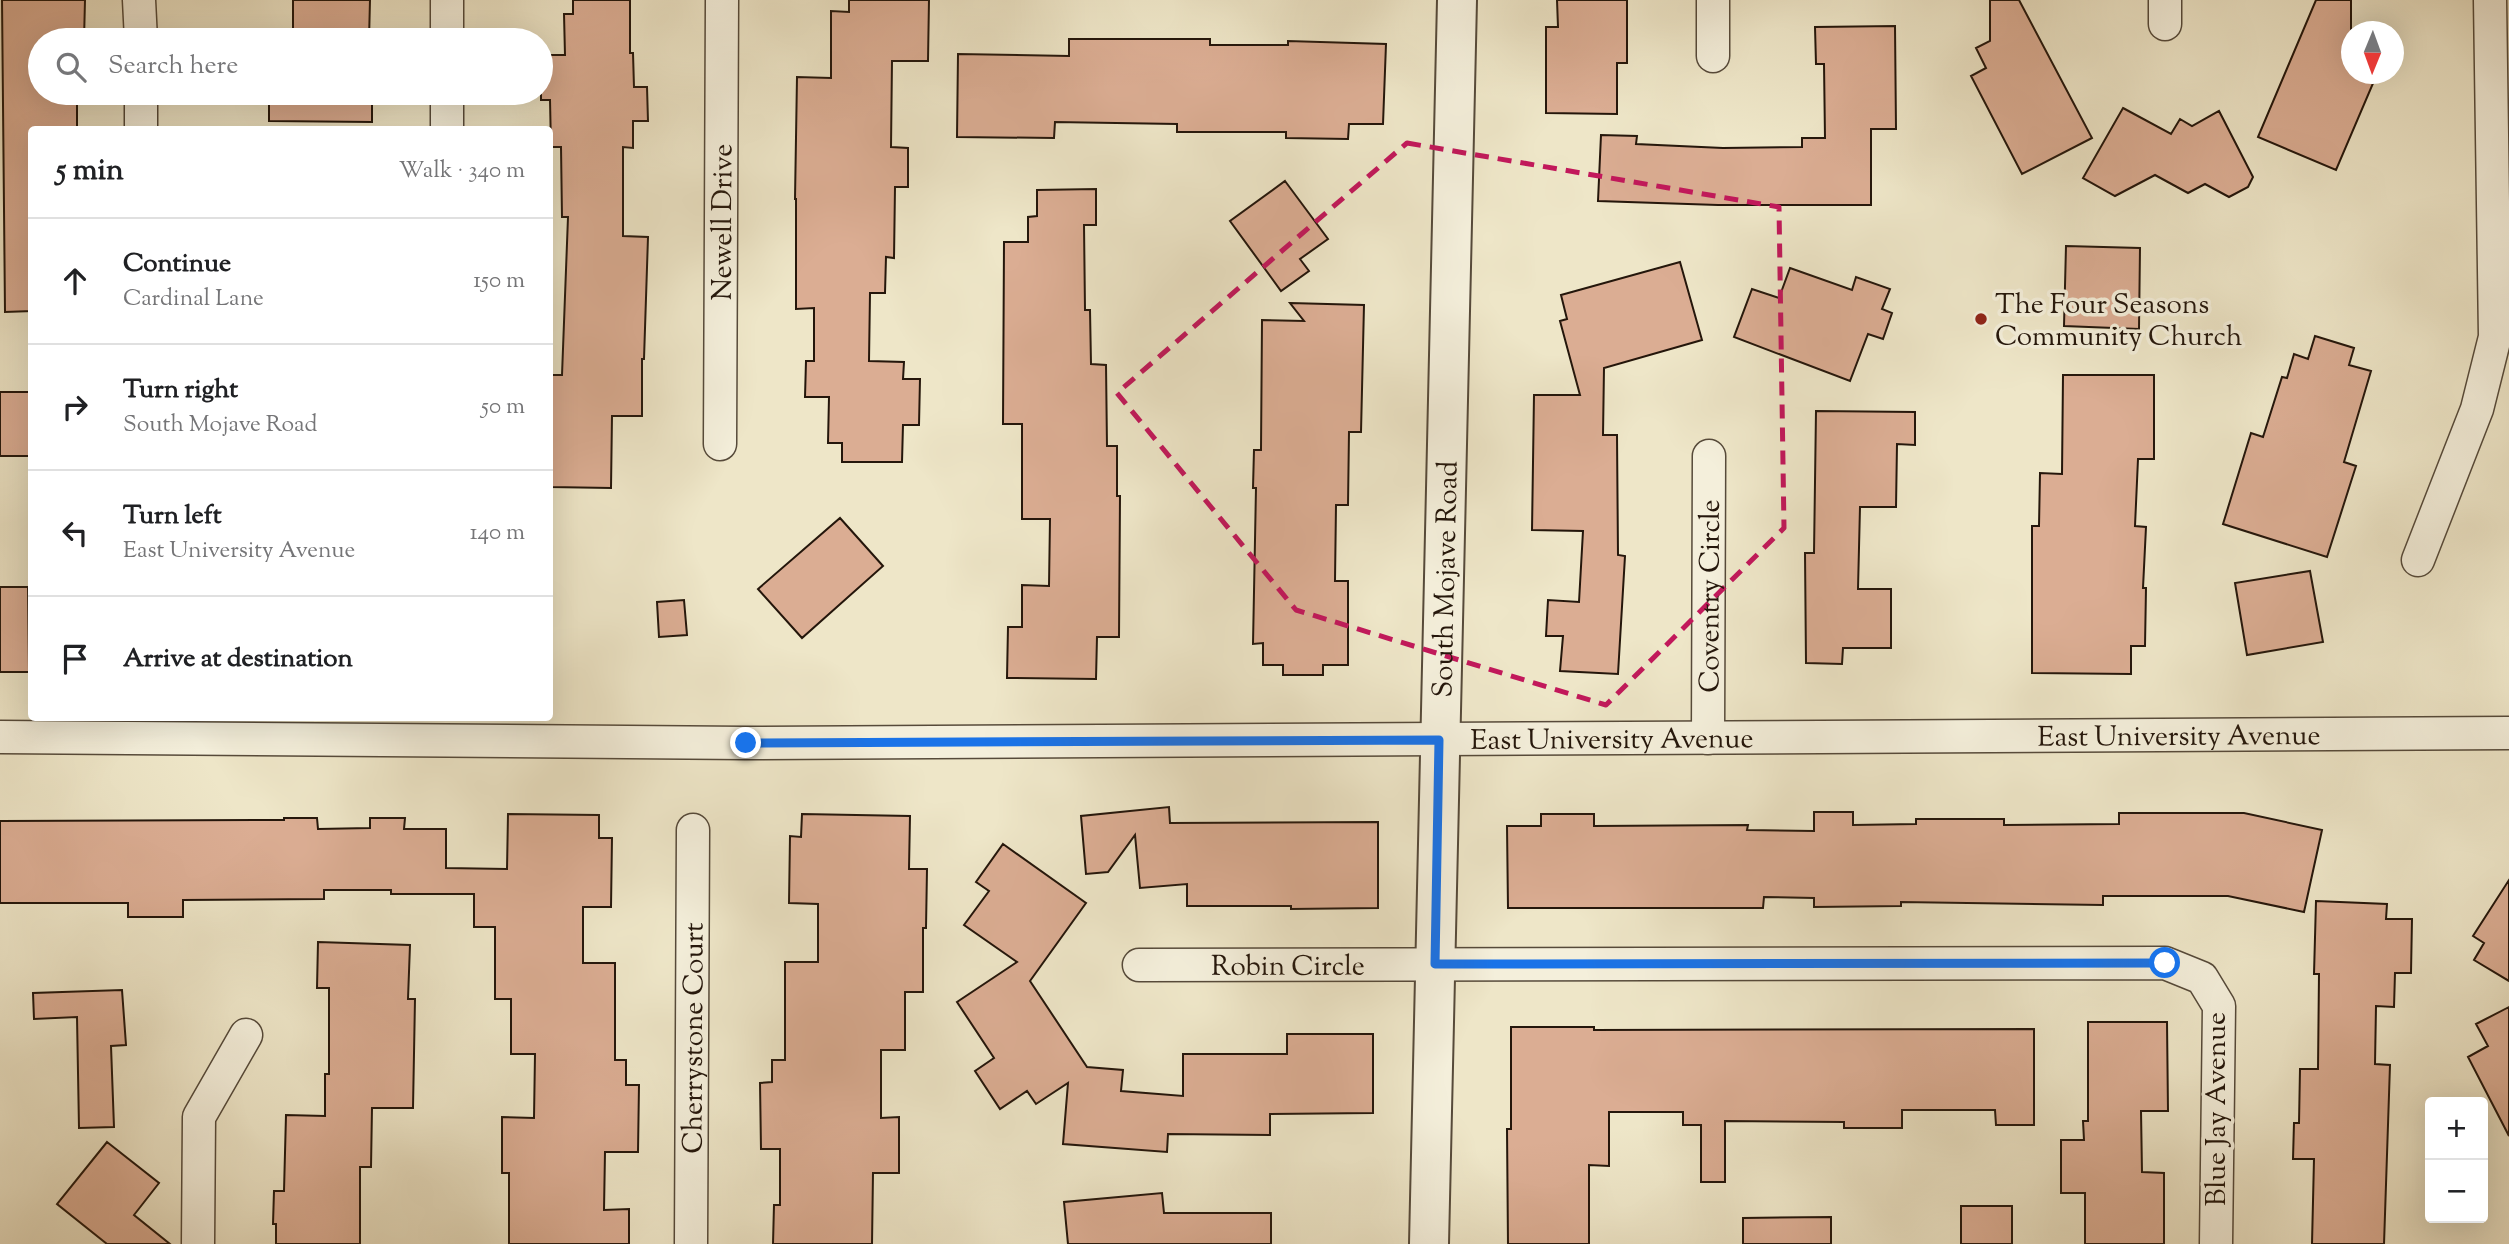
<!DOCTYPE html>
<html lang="en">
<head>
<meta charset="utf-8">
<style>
	body { margin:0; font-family:"Sorts Mill Goudy",serif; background:#f6f6f6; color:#202124 }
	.controls { position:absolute; right:21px; bottom:21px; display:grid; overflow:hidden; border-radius:7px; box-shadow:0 7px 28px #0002 }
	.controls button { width:63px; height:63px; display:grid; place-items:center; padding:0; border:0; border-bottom:2px solid #e0e0e0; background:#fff; color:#202124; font:35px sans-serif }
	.compass { position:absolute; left:2341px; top:21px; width:63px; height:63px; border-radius:50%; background:#fff; box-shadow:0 7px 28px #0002; rotate:181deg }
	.stop { position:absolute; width:21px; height:21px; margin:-16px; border:5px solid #1a73e8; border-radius:50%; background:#fff }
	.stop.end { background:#1a73e8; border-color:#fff; box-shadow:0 2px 7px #0008 }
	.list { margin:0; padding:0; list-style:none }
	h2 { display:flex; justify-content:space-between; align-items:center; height:91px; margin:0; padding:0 28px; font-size:30px }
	h2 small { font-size:23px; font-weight:400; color:#757577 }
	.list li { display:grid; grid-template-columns:46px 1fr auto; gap:21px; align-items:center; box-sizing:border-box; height:126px; padding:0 28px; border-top:2px solid #e0e0e0 }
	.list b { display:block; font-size:26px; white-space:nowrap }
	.list p { margin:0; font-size:23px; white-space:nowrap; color:#757577 }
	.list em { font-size:23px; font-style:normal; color:#757577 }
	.icon { flex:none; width:38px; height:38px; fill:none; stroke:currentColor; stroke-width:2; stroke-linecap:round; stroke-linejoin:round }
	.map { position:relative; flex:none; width:2509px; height:1244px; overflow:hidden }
	.search { position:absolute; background:#fff; box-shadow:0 7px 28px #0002; left:28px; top:28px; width:525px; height:77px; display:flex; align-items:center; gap:18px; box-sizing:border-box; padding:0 24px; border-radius:38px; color:#757577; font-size:26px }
	.panel { position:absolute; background:#fff; box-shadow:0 7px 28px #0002; left:28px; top:126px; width:525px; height:595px; border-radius:7px }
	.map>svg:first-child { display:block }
	.building { fill:#dbad93; stroke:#24160b; stroke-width:2 }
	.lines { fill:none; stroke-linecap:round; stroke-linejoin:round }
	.minor-casing { stroke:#564a3a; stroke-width:35 }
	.tertiary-casing { stroke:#564a3a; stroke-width:42 }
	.minor { stroke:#f4efdb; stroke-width:32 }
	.tertiary { stroke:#f4efdb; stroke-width:38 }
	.route { stroke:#1a73e8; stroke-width:9 }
	.marked { fill:none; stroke:#c2185b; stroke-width:5; stroke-dasharray:14 9; stroke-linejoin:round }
	.poi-dot { fill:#8f2418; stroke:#f4efdb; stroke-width:2.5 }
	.labels { text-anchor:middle; stroke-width:7; stroke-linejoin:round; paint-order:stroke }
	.street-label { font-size:28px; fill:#24160b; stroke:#f4efdb }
	.poi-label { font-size:28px; fill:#24160b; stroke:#f4efdb; text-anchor:start }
</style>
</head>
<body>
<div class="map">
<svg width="2509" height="1244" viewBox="0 0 2509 1244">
	<rect width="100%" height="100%" fill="#eee6c8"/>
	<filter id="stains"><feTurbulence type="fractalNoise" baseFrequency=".00286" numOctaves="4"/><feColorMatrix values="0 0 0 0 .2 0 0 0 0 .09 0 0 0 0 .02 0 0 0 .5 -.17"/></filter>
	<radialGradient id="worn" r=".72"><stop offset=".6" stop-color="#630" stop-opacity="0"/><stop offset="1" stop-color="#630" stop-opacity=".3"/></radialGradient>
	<path class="building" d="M2,0H85L84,40H40V93H77V130H32V311L5,312Z
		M293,0H370L369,40H293Z
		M573,0H630V53H633L634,87H647L648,121H633V148L623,147V236L648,237L644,359H642V416H612L611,488L550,487V375H562L568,217H562L561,147H551L550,100H541V55H565L564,14H573Z
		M849,0H929L928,61H892L891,147L908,148V187H895L894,258L886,257L885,293H870L869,361L904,362L903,379H920L919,425H903L902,462H842V443H828L829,397H805L806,361H814V308L796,309V199H795L797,77L831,78V11L849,12Z
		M1557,0H1627V63H1617V114L1546,113V27H1558Z
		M1990,0H2019L2092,138L2022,174L1971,76L1986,68L1976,48L1990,41Z
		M2316,0H2351V74H2377L2336,170L2258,137Z
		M1895,26L1896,129H1871V205H1718L1598,201L1601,135L1637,136L1636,144L1723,148L1802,147V138H1825L1824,64H1816L1815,27Z
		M1069,39H1210V45H1288V41L1386,44L1383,124H1349L1348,139L1286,138V132H1177V124L1055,122L1054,138L957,137L958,54L1069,56Z
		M269,93H372V122L269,121Z
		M2123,108L2171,134L2180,119L2192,126L2219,111L2253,177L2248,187L2229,197L2205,184L2188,193L2155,175L2115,196L2083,178Z
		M1285,181L1328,239L1300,259L1309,271L1281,291L1230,221Z
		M1096,189V225H1084L1085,310H1090L1091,364L1106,365L1107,446H1117V496H1120L1119,637H1097L1096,679L1007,678L1008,627H1022V585L1049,586L1050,519H1022V424H1003L1004,242H1028V217L1037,216V190Z
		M2066,246L2140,248L2139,329L2064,326Z
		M1680,262L1702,340L1604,368L1603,435H1617L1618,555L1625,556L1618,674L1560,671L1563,636H1546L1548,600L1579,602L1583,531L1532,530L1534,395H1580L1560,321L1567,319L1561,295Z
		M1790,268L1852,290L1856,277L1890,289L1882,309L1892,313L1883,339L1868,334L1850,381L1734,337L1752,289L1779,298Z
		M1290,303L1364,305L1361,432H1349L1348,505H1336L1335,581H1348V665H1323V675H1283V665H1263V643L1253,644L1256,488H1253L1254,450H1261L1262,320L1304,321Z
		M2315,336L2354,348L2349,365L2371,371L2344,462L2356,466L2327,557L2223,524L2251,433L2263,437L2282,377L2287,378L2294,354L2308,359Z
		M2063,375H2154V459H2138L2135,526L2146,527L2143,588H2146L2145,646H2131V674L2032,673V526H2039L2040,473L2062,474Z
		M0,392H32V456H0Z
		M1816,411L1915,412V445L1897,444L1896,507H1860L1858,589H1891V648H1843L1842,664L1806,663L1805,553H1814Z
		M840,518L883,566L802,638L758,589Z
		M2310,571L2323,642L2247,655L2235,583Z
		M0,587H28L29,672H0Z
		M684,600L687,635L659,637L657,602Z
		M1169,807L1170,823L1378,822V908L1291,909V906H1187V884L1140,888L1135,835L1108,872L1086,874L1081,816Z
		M1814,812H1853V825L1916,824V819H2004V825L2119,824V813H2244L2322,830L2304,912L2228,896H2103V905L1901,902V906L1814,907V898L1764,897L1763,908H1508L1507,826H1541V814H1594V826L1748,825L1747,830L1814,831Z
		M508,814L599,815V838H612L611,907H583V963H615V1060H626V1085H639L638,1152H605L604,1210L629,1209V1244H509V1173H502V1117L534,1118L535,1054H511V999H495V927H474V894H391V890H324V899L183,900V917H128V903H0V821L284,820V818H317L318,829L370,828V818H405L404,829H446V868L507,869Z
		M802,814L910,816L909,869H927L926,928H923V992H905V1050H881V1118L899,1117V1173H873L872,1244H773L774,1205H780V1149H761L760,1083L772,1082V1060H785V962H818V904L789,903L790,836L801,837Z
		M1003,844L1086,903L1030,981L1087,1067L1123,1070L1121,1091L1183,1096V1054H1287V1034H1373V1113L1270,1114V1135L1168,1134L1167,1152L1063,1144L1068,1083L1036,1104L1027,1091L1000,1109L975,1071L994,1058L957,1002L1017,962L964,925L989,891L976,882Z
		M2509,880V981L2474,960L2484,943L2473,936Z
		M2316,901L2387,904L2386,919H2412L2411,973H2395L2394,1007L2376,1006L2375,1064L2390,1065L2384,1244H2312L2314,1159H2293L2294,1123H2299L2300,1069H2318L2319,974H2314Z
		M318,942L410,945L408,999H415L413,1108H372L371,1167H360V1244H276V1224H273L274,1191H284L286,1115L325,1116V1074H329V988H317Z
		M122,990L126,1045L111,1046L114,1127L79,1128L77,1017L34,1019L33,993Z
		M2509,1007V1136L2468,1057L2488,1046L2476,1024Z
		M2088,1022H2167L2168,1111H2141L2142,1172L2164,1173V1244H2085V1193H2061V1140H2084L2083,1121H2088Z
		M1511,1027H1594V1030L2034,1029V1125H1996L1995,1110H1902V1128H1844V1122L1725,1121V1182H1701V1125H1683V1112H1609V1166L1589,1165V1244H1508L1507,1129H1511Z
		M107,1142L159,1183L134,1215L170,1244H107L57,1204Z
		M1162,1193L1164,1213H1271V1244H1068L1064,1202Z
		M1961,1206H2012V1244H1961Z
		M1831,1217V1244H1743V1218Z"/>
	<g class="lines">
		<defs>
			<g id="minor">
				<path d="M139,0L141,40"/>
				<path d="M2165,24V0"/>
				<path d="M447,40V0"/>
				<path d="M1713,56V0"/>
				<path d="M141,130V93"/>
				<path d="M447,130V93"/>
				<path id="s1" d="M720,444L722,0"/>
				<path d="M2418,560L2477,409L2495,337L2490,0"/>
				<path id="s2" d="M0,737L746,743L2509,733"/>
				<path id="s3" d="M1708,738L1709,456"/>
				<path id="s4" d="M1139,965L2165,963L2202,978L2219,1006L2216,1244"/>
				<path d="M198,1244L199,1117L246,1035"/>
				<path id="s5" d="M691,1244L693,830"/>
			</g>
			<g id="tertiary">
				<path id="s6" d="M1429,1244L1457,0"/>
			</g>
		</defs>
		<use href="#minor" class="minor-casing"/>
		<use href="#tertiary" class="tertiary-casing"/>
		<use href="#minor" class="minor"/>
		<use href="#tertiary" class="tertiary"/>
	</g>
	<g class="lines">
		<path class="route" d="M746,743L1439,740L1435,964L2165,963"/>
	</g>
	<path class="marked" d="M1407,143L1779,207L1784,528L1606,705L1296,610L1117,393Z"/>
	<circle class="poi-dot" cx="1981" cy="319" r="7"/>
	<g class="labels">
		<g class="street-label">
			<text dy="10" stroke="none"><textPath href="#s1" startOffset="222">Newell Drive</textPath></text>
			<text dy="10" stroke="none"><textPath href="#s6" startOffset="665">South Mojave Road</textPath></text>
			<text dy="10" stroke="none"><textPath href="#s3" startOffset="142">Coventry Circle</textPath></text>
			<text dy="10" stroke="none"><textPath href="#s2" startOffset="2179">East University Avenue</textPath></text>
			<text dy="10" stroke="none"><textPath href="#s2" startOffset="1612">East University Avenue</textPath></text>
			<text dy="10" stroke="none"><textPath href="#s4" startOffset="149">Robin Circle</textPath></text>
			<text dy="10" stroke="none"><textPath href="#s5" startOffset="206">Cherrystone Court</textPath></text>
			<text transform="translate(2215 1109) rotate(-90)" y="10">Blue Jay Avenue</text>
		</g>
		<g class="poi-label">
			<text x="1995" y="313">The Four Seasons<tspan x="1995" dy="32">Community Church</tspan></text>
		</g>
	</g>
	<rect width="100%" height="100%" filter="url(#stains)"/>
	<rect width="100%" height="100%" fill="url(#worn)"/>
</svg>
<div class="controls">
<button>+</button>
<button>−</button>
</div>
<svg class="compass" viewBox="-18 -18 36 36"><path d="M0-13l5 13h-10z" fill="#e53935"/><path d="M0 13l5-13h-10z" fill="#757577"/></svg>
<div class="stop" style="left:2165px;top:963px"></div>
<div class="stop end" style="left:746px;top:743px"></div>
<div class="search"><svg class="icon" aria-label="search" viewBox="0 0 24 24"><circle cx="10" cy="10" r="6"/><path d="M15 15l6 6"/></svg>Search here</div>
<section class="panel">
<h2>5 min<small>Walk · 340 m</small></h2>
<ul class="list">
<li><svg class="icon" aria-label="ahead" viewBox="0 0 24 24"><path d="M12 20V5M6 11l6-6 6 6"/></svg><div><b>Continue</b><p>Cardinal Lane</p></div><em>150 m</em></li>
<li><svg class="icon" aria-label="right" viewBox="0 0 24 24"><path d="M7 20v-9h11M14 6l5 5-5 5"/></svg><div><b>Turn right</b><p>South Mojave Road</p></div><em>50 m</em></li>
<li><svg class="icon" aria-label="left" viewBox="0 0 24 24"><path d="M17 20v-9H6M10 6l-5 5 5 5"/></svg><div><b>Turn left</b><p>East University Avenue</p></div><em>140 m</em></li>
<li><svg class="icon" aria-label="arrive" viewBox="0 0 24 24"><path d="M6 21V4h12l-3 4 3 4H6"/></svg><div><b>Arrive at destination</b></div></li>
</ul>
</section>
</div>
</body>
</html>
